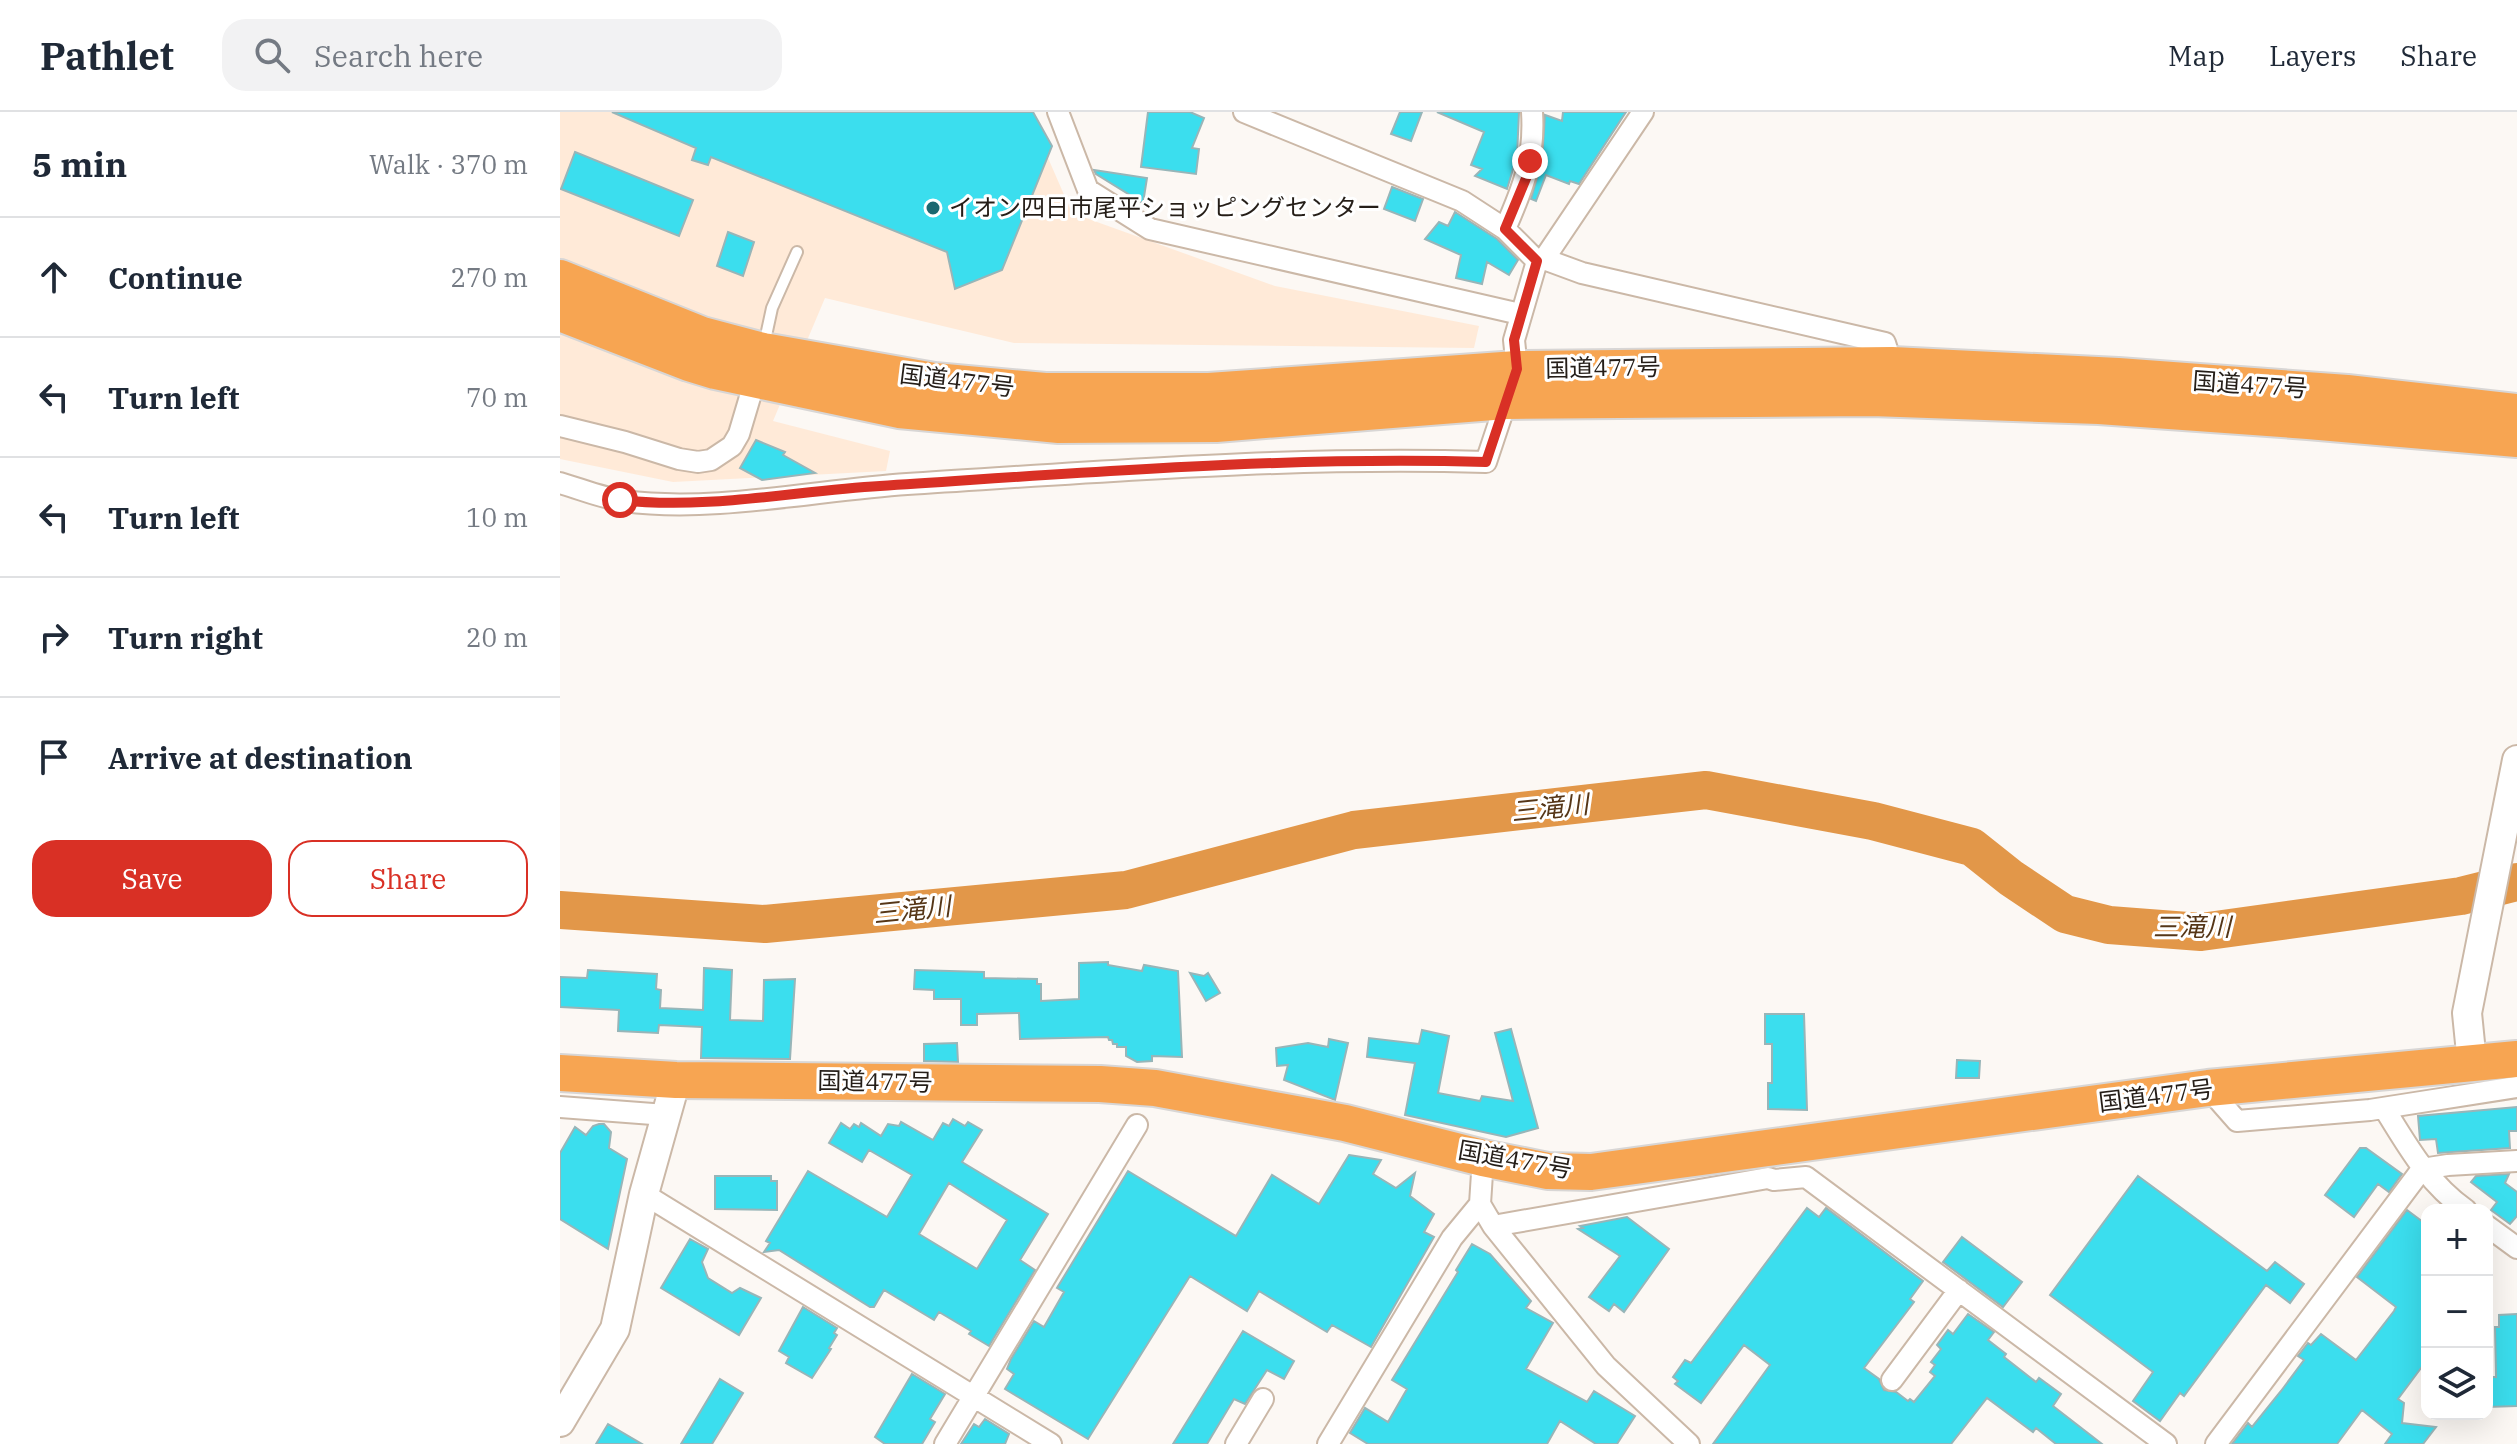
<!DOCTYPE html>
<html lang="en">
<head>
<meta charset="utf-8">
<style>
	body { margin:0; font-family:"IBM Plex Serif","Noto Sans JP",serif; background:#f2f2f3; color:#1f2937 }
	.controls { position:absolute; right:24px; bottom:24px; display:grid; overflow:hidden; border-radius:16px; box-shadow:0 8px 32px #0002 }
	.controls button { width:72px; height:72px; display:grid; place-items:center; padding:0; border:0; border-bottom:2px solid #e0e1e3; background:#fff; color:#1f2937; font:40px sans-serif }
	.stop { position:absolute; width:24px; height:24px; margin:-18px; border:6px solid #d93025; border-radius:50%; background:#fff }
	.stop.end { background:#d93025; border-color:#fff; box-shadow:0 2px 8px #0008 }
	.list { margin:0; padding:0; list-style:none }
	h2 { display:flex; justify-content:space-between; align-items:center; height:104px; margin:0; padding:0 32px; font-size:34px }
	h2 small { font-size:26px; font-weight:400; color:#747a83 }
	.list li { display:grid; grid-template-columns:52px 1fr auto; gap:24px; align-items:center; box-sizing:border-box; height:120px; padding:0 32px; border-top:2px solid #e0e1e3 }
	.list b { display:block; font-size:30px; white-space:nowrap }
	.list em { font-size:26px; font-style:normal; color:#747a83 }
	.actions { display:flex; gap:16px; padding:24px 32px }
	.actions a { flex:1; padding:18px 0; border:2px solid #d93025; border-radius:24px; text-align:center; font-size:28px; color:#d93025 }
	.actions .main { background:#d93025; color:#fff }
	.icon { flex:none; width:44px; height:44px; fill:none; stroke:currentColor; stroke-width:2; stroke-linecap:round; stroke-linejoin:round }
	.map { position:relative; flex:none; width:1957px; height:1332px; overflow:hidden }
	header { display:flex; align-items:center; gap:48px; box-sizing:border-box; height:112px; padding:0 40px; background:#fff; border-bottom:2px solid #e0e1e3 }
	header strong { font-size:38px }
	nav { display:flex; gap:44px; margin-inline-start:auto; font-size:28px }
	.search { width:560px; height:72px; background:#f2f2f3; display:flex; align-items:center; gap:20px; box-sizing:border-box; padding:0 28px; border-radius:24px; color:#747a83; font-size:30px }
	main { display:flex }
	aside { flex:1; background:#fff }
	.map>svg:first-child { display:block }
	.built { fill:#ffead8 }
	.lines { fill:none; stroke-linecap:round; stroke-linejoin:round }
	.river { stroke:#e29749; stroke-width:38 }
	.building { fill:#3bdeee; stroke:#98b5b8; stroke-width:2; fill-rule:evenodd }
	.lane-casing { stroke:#cbb8a7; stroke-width:14 }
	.street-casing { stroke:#cbb8a7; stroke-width:24 }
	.secondary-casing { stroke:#cbb8a7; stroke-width:32 }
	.highway-casing { stroke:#d8d6d5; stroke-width:40 }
	.lane { stroke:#fff; stroke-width:10 }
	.street { stroke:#fff; stroke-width:20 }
	.secondary { stroke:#fff; stroke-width:28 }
	.highway { stroke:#f7a552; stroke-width:36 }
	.route { stroke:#d93025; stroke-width:10 }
	.poi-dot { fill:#1c6870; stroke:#fff; stroke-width:3 }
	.labels { text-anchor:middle; stroke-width:6; stroke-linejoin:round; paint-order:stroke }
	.poi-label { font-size:24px; fill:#251e18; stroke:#fff; text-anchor:start }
	.street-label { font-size:24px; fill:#251e18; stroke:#fff }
	.water-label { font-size:26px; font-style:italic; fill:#563617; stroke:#fff }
</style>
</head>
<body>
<header>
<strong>Pathlet</strong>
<div class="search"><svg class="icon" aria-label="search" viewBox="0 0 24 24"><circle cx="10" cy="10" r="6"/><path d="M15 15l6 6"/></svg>Search here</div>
<nav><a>Map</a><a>Layers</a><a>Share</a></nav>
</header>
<main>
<aside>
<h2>5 min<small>Walk · 370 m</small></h2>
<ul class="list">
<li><svg class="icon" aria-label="ahead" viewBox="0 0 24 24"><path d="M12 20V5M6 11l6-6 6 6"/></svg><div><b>Continue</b></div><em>270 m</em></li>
<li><svg class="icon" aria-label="left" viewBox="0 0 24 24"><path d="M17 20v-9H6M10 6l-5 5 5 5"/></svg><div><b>Turn left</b></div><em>70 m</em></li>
<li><svg class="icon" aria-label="left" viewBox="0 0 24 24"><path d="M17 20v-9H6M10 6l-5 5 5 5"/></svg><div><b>Turn left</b></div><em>10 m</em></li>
<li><svg class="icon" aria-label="right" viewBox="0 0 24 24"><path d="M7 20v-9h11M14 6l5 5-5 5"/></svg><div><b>Turn right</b></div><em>20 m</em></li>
<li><svg class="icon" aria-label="arrive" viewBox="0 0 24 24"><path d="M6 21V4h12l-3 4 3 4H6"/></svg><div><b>Arrive at destination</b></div></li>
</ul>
<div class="actions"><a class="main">Save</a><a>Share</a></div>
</aside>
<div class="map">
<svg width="1957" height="1332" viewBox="0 0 1957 1332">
	<rect width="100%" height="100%" fill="#fcf8f4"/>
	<path class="built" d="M0,0H468L512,101L715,174L919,214L914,236L454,231L265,186L213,309L330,339L326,359L113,370L0,347Z"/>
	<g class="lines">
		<path class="river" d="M0,798L205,812L566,778L794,718L1146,678L1313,709L1412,735L1451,766L1505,802L1549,813L1641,820L1901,784L1957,770"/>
	</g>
	<path class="building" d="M52,0H473L492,34L442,158L395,177L387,140L151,45L148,53L132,48L136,36Z
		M588,0H630L644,6L632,36L639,37L636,62L581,55Z
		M840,0H862L851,29L831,22Z
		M877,0H959L957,44L947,77L915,64L922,57L911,53L924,20Z
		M1003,0H1066L1019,72L1010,69L1009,72L986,63L976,89L971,87L982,48L985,3L1002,9Z
		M15,40L133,88L119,124L1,77Z
		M534,58L587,66L583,91L536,62Z
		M832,75L863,87L855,109L824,97Z
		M895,100L937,127L958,148L949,163L927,150L922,172L896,166L901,143L865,127L879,110L888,114Z
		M168,120L194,130L183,164L157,154Z
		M196,328L225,340L223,343L255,361L202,368L180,356Z
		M548,850V853L582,859L584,853L618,859L622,945L592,944V949L577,950L566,944V935H557V932H553L552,928H549L548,925L460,927L459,901L417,902V913H401V887H374V878L354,877L355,858L424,860V866L477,867V872H481V889L519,887V851Z
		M144,856L172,858L170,908L203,909L204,868L235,867L230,947L141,946L142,915L99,913L98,921L58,919L59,898L0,895V865L27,866L28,858L97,862L96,877L101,878L100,896L143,898Z
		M630,861L644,864L648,861L660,881L646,889Z
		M1205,902H1244L1247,998L1208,997V971H1212V932H1205Z
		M951,917L978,1016L946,1025L845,1003L855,951L807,945L809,926L859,932L862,918L889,924L878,981L920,989L922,984L953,989L935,921Z
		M769,927L788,931L775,988L724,968L728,953L717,954L716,936L748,931L768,935Z
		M397,931L398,950L364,949V932Z
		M1397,948L1420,949L1419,966H1396Z
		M1957,995V1019H1949L1950,1036L1878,1041L1876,1027L1860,1028L1858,1004Z
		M393,1007L405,1014L408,1010L422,1018L402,1050L488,1102L460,1148L475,1158L429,1234L409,1222L411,1219L379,1200L374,1208L324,1178L314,1195H310L219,1138L204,1140L210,1131L206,1129L248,1059L327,1105L352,1063L309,1038L302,1050L269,1031L281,1011L290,1017L294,1012L299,1015L301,1011L321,1024L328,1012L339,1014L341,1010L373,1028L383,1011L389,1014ZM389,1071L447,1108L417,1157L359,1122Z
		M39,1012H44L51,1020L49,1036L67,1047L48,1137L0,1107V1041L15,1015L26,1023L33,1014Z
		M1800,1036H1806L1842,1062L1829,1080L1818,1072L1794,1105L1765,1083Z
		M789,1043L821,1048L813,1062L836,1076L855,1061L850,1084L874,1102L864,1120L874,1125L811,1235L772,1213L767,1220L699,1179L687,1199L630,1164L528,1327L445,1277L454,1262L447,1257L451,1247L474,1209L484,1215L504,1180L497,1176L568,1059L676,1124L712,1063L759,1092Z
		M1949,1062L1945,1071L1957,1080V1104L1950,1112L1931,1098L1937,1090L1911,1070L1916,1064Z
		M155,1064H211V1069H217V1098L155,1097Z
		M1578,1064L1707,1159L1715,1150L1744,1172L1730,1191L1706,1173L1624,1284L1620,1281L1600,1309L1573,1289L1593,1260L1490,1183Z
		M1247,1096L1259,1105L1266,1096L1363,1169L1350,1187L1354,1190L1304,1256L1319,1267L1324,1278L1336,1280L1348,1289L1350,1287L1354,1290L1375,1264L1370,1260L1375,1253L1371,1250L1381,1237L1377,1233L1388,1218L1393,1222L1408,1202L1434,1220L1428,1228L1446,1242L1444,1245L1476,1270L1479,1266L1501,1282L1493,1294L1542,1332H1496L1476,1316L1473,1320L1427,1286L1391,1332H1153L1210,1253L1184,1233L1141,1291L1115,1272L1118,1269L1113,1265L1125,1248L1131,1251Z
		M1847,1098L1867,1113V1248L1838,1287L1844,1291L1842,1311L1876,1315L1863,1332H1825L1832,1322L1802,1298L1777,1332H1672L1688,1311L1692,1315L1721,1279L1744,1248L1738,1244L1748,1231L1751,1233L1761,1222L1796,1248L1834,1199L1836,1195L1797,1165Z
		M1067,1105L1109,1137L1064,1200L1054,1192L1049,1199L1029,1185L1060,1144L1018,1117L1023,1116L1020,1114Z
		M1402,1125L1462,1170L1443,1195L1383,1150Z
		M130,1127L148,1137L142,1150L148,1166L172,1181L180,1176L201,1186L179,1223L101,1176Z
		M912,1132L930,1142L971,1189L966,1196L993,1211L966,1257L1027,1290L1034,1279L1075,1304L1057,1332H1036L1000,1309L987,1332H808L790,1321L805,1296L828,1310L847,1277L832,1268L898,1160L896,1158Z
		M243,1195L277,1216L274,1221L277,1223L269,1236L271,1237L252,1266L226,1251L229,1245L219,1239Z
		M1957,1202V1294L1927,1295V1265H1936L1935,1215H1939V1203Z
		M683,1219L734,1249L724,1267L707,1258L685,1292L674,1287L647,1332H613Z
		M352,1262L385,1282L370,1307L375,1310L362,1332H325L315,1325Z
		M160,1267L183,1281L152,1332H121Z
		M425,1307L449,1322L445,1332H401L414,1312L419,1315Z
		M48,1312L82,1332H36Z"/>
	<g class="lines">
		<defs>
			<path id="lane" d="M204,233L212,196L237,140"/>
			<path id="street" d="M498,0L528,78L590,117L960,202
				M684,0L902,89L945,117L977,149
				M945,117C963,76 975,46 972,0
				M984,147L1083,0
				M977,149L984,147L1022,161L1325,231L1332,253
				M0,314L65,330L119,347L138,350L151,348L172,334L179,322L198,258
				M0,371C21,377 42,386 64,389C153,401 257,378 347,372C540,360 733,344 926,350L957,257L954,228L977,149
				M1648,976L1677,1009L1810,998L1957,975
				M0,995L106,1003
				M1824,996C1848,1035 1868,1071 1906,1098
				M923,1046L920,1092L933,1114L1046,1254L1129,1332
				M84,1082L491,1332
				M933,1114L1208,1066L1214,1068L1246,1065L1606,1332
				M1927,1114L1957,1136
				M1332,1268L1399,1178
				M385,1332L577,1013
				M676,1332L703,1287
				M768,1332L892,1126L920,1092
				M1656,1332L1862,1057L1888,1053L1957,1049"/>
			<path id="secondary" d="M1912,951L1907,901L1957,648
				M0,1310L55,1217L84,1082L116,968"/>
			<path id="highway" d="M0,166L142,223L203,239L374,269L485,279H649L957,257L1332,253L1558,264L1787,281L1957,300
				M0,201L129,251L155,259L339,298L499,313L656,312L945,289L1312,286L1539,294L1748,309L1957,327
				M0,961L116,968L540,972L595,976L785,1011L923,1046L988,1059L1031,1060L1648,976L1957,947"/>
		</defs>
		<use href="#lane" class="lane-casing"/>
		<use href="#street" class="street-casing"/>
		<use href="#secondary" class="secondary-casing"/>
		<use href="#highway" class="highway-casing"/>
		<use href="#lane" class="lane"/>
		<use href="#street" class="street"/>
		<use href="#secondary" class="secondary"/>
		<use href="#highway" class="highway"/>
	</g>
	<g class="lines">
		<path class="route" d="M60,388C147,398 234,379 320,374C522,361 724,344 926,350L957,257L954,228L977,149L945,117L967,64L970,49"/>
	</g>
	<circle class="poi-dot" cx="373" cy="96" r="8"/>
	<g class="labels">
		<g class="poi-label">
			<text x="389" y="104">イオン四日市尾平ショッピングセンター</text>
		</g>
		<g class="street-label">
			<text transform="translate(1043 256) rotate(-1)" y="8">国道477号</text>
			<text transform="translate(397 269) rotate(7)" y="8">国道477号</text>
			<text transform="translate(1690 273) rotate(4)" y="8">国道477号</text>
			<text transform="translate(315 970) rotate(1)" y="8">国道477号</text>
			<text transform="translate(1596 984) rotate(-7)" y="8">国道477号</text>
			<text transform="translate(955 1048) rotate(10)" y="8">国道477号</text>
		</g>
		<g class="water-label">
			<text transform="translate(990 696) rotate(-6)" y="9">三滝川</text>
			<text transform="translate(352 798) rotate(-6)" y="9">三滝川</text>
			<text x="1632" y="824">三滝川</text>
		</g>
	</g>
</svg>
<div class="controls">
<button>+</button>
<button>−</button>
<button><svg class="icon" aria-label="layers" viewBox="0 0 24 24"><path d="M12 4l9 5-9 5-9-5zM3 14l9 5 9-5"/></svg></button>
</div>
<div class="stop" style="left:60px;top:388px"></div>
<div class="stop end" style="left:970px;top:49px"></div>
</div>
</main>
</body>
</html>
